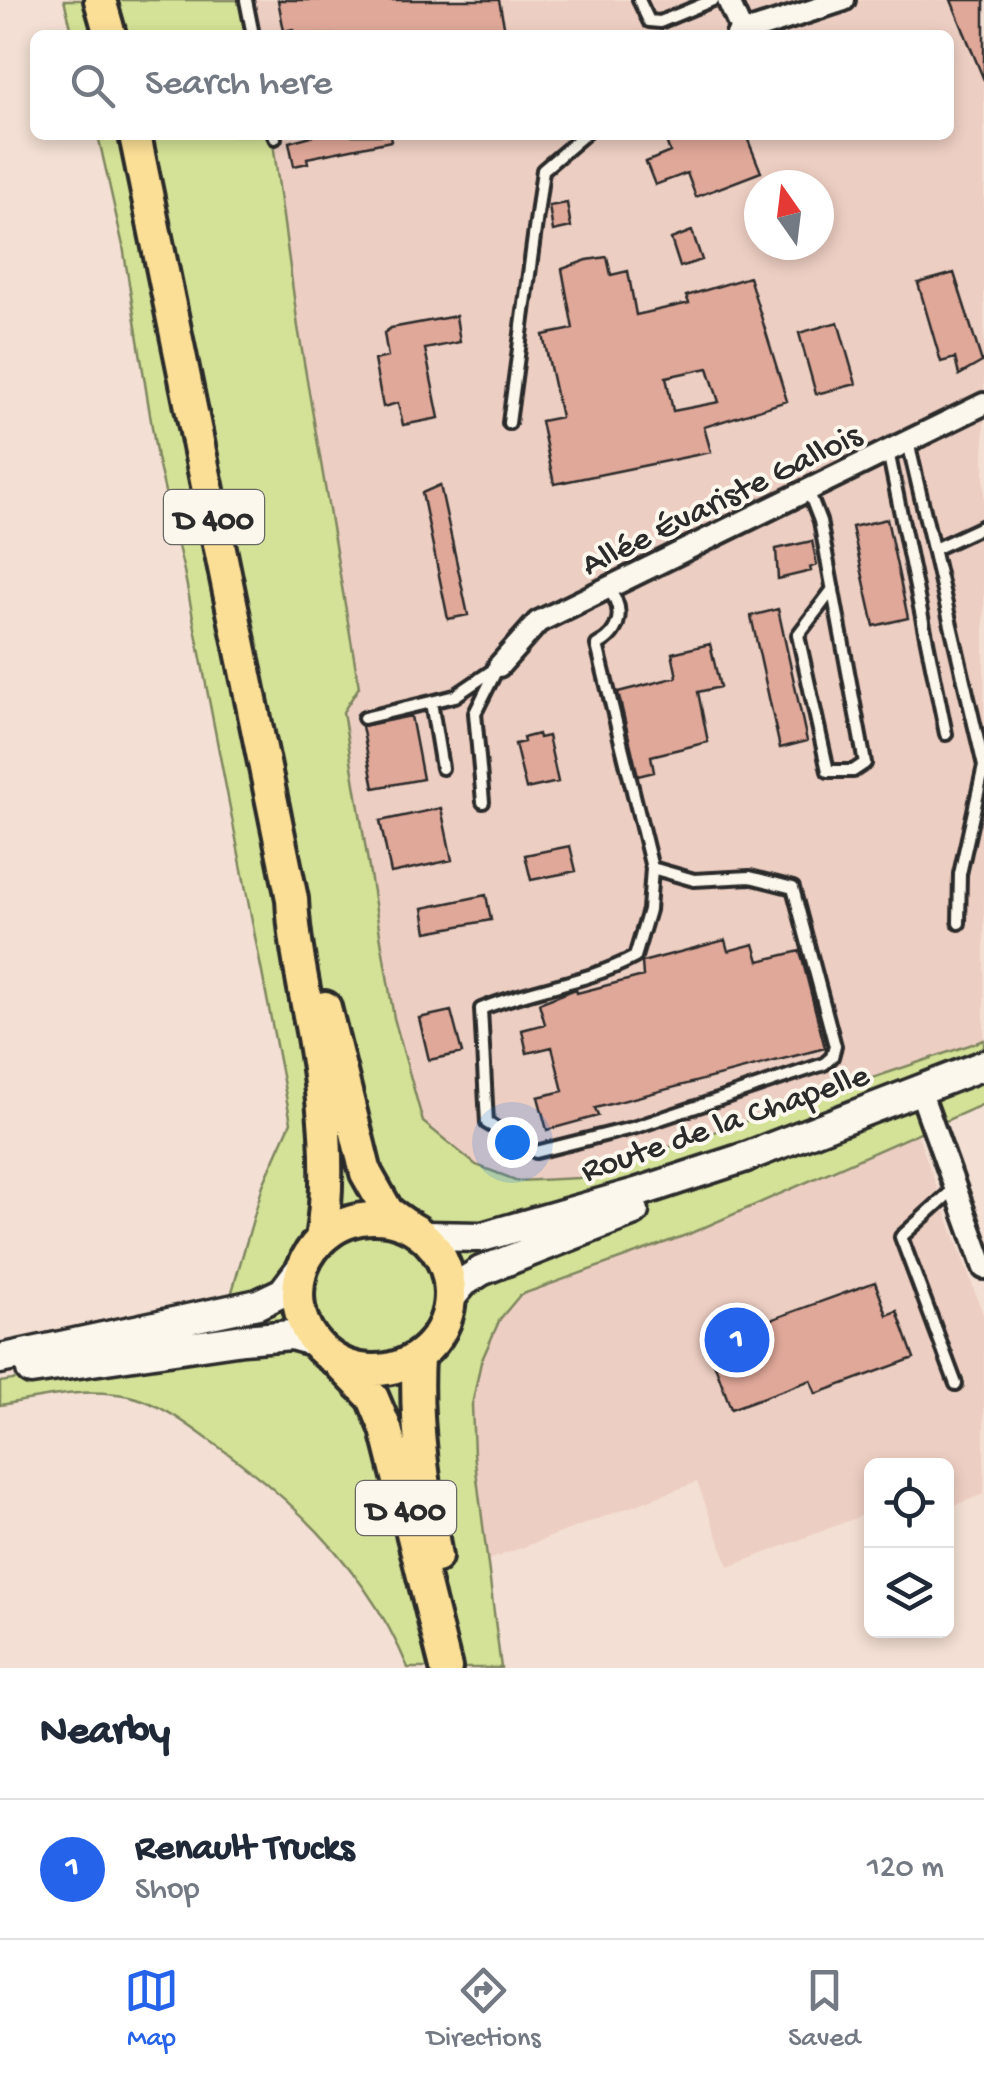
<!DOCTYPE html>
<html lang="en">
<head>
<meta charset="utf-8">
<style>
	body { margin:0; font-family:"Gochi Hand",sans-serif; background:#f2f2f3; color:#1f2937 }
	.controls { position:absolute; right:30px; bottom:30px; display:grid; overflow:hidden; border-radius:15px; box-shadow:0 5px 15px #0003 }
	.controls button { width:90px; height:90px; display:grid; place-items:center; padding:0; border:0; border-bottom:2px solid #e0e1e3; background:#fff; color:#1f2937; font:50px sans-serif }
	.compass { position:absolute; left:744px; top:170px; width:90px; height:90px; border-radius:50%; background:#fff; box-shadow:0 5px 15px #0003; rotate:346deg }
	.you { position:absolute; left:512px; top:1142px; width:35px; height:35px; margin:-25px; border:8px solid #fff; border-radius:50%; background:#1a73e8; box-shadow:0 0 0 15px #1a73e833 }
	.badge { display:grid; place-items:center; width:65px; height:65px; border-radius:50%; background:#2563eb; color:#fff; font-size:32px; font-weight:700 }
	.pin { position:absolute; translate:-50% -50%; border:5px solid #fff; box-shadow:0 2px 10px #0006 }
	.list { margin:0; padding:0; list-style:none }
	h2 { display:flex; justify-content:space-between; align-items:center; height:130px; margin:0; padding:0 40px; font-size:42px }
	h2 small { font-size:32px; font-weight:400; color:#747a83 }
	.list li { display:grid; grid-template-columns:65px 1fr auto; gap:30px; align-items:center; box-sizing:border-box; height:140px; padding:0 40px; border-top:2px solid #e0e1e3 }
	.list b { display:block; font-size:38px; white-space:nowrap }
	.list p { margin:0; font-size:32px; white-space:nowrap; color:#747a83 }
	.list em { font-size:32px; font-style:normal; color:#747a83 }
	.icon { flex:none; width:55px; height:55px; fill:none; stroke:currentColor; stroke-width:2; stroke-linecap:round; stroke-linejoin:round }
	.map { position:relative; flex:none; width:984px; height:1668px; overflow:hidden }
	.search { position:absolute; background:#fff; box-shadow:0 5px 15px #0003; left:30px; right:30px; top:30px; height:110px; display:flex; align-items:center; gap:25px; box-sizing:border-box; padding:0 35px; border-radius:15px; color:#747a83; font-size:38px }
	.sheet { height:270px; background:#fff }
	nav { display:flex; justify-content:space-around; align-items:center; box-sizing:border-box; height:140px; border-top:2px solid #e0e1e3; background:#fff; font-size:28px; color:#747a83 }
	nav a { display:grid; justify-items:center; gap:5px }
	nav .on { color:#2563eb }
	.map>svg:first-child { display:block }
	.built { fill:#edcec2; fill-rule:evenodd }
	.green { fill:#d3e296; stroke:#7f8660; stroke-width:2.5 }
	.building { fill:#e0a899; stroke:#2b2b2b; stroke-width:2.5; fill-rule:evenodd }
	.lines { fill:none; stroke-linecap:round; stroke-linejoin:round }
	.service-casing { stroke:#2b2b2b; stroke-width:18 }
	.minor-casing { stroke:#2b2b2b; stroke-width:28 }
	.secondary-casing { stroke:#2b2b2b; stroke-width:35 }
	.primary-casing { stroke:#2b2b2b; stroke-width:38 }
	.service { stroke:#fbf7ec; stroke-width:10 }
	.minor { stroke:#fbf7ec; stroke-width:20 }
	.secondary { stroke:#fbf7ec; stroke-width:28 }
	.primary { stroke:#fbdf96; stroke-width:30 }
	.labels { text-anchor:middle; stroke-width:8; stroke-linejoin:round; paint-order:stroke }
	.shield { fill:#fbf7ec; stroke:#696865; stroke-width:2.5 }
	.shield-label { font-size:32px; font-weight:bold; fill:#2b2b2b }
	.street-label { font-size:35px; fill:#2b2b2b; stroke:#fbf7ec }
</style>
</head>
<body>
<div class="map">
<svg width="984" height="1668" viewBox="0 0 984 1668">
	<rect width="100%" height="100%" fill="#f3dfd3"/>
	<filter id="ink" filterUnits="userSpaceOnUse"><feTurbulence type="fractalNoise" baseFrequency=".01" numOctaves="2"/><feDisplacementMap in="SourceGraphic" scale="20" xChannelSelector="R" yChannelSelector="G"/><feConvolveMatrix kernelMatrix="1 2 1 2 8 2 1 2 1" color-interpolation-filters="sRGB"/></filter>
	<g filter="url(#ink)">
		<path class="built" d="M250,0H984V1040L579,1178L518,1182L476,1165L423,1122L394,1018L343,712L359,687L298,327L272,135H949V35H256ZM759,185H819V245H759Z
			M917,1133L984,1317V1494L947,1508L946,1466H872L871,1512L729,1567L697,1482L488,1560L474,1454L472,1405L481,1362L500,1319L520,1296L689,1234Z"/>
		<path class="green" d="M64,0H250L256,35H73Z
			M98,135H272L298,327L359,687L343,712L394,1018L423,1122L476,1165L518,1181L579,1178L984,1040V1104L689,1234L520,1295L500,1319L481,1362L472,1405L474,1454L501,1668H408C369,1572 293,1498 209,1440C186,1423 157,1402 129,1396C85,1387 44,1397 0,1405V1382L216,1347L263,1185L291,1122L184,571L157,458L123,246Z"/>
		<path class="building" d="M278,0H499L506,35H294L293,29L284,31Z
			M951,0H984V80Z
			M315,135H390L391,141L307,158L308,163L294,166L289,142Z
			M664,135H746L761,172L696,197L687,173L655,185L646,162L670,152Z
			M567,203L571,227L553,231L549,206Z
			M692,231L702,260L680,267L671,239Z
			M607,257L611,275L628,271L636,315L689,303L686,296L749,277L787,401L704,427L711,452L554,484L541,421L561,417L543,335L573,329L562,269L587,260ZM708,368L719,402L673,411L666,377Z
			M954,273L982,362L959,375L955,358L941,362L918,283Z
			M456,316L460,342L425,349L439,418L403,425L398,403L383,407L374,360L388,357L384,333L391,328Z
			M838,322L856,384L816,394L799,333Z
			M440,485L468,615L448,619L422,493Z
			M887,519L908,618L874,626L852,527Z
			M812,541L817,565L810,567L811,571L778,579L776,549Z
			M778,609L807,741L780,748L751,616Z
			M710,644L720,687L698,692L708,742L651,756L654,772L638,776L618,692L677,677L672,653Z
			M411,716L423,779L374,788L362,726Z
			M538,734L539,738L548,736L558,782L526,789L515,744L524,742L523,738Z
			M441,808L452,860L391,873L380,821Z
			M570,846L576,871L531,880L525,855Z
			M486,895L491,920L427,932L423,908Z
			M725,940L728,951L754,944L759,961L800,951L825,1048L595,1108L598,1116L547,1130L538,1097L563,1091L552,1047L527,1053L522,1030L545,1024L539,1003L576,989L577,993L643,976L642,962Z
			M451,1011L462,1053L429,1060L419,1018Z
			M875,1282L887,1315L897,1311L914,1358L816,1394L811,1380L731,1409L707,1343Z"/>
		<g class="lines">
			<defs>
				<path id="service" d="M246,0L253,35
					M639,0L649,21L660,22L713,0
					M274,135L275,138
					M509,423L543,170L584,135
					M908,442L984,766L960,874L959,923
					M888,451L946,734
					M808,490L820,521L865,763L853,771H828L798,635L833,589
					M934,549L984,526
					M607,588C626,608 621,633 597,645L652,868L649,910L635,957C587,983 531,988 481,1009L487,1123L536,1152L636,1127L824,1064L832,1057L835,1046L793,888L750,877L694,880L652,868
					M364,718L431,702
					M442,768L431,702L455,696L499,666
					M483,802L475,713L498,667
					M954,1189L901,1237L956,1384"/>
				<path id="minor" d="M728,0L742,32
					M737,35L844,0
					M499,666L538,622L984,404
					M920,1090L984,1268"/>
				<path id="secondary" d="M425,1236L482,1237L636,1193L746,1157L984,1065
					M452,1296L464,1282L481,1271L634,1211
					M0,1359L258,1304L283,1292L302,1267
					M31,1370L243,1339L291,1335L313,1341"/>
				<path id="primary" d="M100,0L110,35
					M135,135L292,899C294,946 305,991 313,1037C324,1102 332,1174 321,1239
					M325,1007L366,1173L388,1212L405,1224
					M298 1294a76 76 0 1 1 152 0a76 76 0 1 1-152 0Z
					M418,1357C414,1425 425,1490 436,1557
					M339,1363L373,1398L386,1429L446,1668"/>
			</defs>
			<use href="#service" class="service-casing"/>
			<use href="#minor" class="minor-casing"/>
			<use href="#secondary" class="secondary-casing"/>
			<use href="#primary" class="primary-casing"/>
			<use href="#service" class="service"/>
			<use href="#minor" class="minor"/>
			<use href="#secondary" class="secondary"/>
			<use href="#primary" class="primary"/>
		</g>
	</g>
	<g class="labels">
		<g class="shield">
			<rect x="164" y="490" width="100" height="54" rx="8"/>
			<rect x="356" y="1481" width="100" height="54" rx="8"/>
		</g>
		<g class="shield-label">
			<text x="214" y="528">D 400</text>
			<text x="406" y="1519">D 400</text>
		</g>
		<g class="street-label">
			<text transform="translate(720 497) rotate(-26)" y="12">Allée Évariste Gallois</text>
			<text transform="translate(724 1120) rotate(-19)" y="12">Route de la Chapelle</text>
		</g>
	</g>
</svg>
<div class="controls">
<button><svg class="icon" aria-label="locate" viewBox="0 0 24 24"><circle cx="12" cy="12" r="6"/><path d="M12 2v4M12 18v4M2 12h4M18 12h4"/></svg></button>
<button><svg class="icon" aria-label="layers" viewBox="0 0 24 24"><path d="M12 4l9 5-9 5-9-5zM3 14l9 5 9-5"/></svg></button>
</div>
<svg class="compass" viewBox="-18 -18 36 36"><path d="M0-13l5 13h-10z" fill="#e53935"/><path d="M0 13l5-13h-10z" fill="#747a83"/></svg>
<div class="you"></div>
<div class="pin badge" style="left:737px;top:1340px">1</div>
<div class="search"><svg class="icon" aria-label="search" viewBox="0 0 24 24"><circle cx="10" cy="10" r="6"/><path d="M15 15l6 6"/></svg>Search here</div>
</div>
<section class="sheet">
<h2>Nearby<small></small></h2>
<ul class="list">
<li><span class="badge">1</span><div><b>Renault Trucks</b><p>Shop</p></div><em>120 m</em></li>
</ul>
</section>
<nav>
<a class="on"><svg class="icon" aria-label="map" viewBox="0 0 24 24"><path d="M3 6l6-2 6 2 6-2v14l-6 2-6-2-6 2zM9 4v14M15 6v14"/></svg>Map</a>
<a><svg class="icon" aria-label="directions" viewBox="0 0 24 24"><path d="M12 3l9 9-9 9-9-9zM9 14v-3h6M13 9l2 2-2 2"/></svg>Directions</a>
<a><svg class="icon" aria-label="saved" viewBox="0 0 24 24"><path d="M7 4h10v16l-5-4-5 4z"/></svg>Saved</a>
</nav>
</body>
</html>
